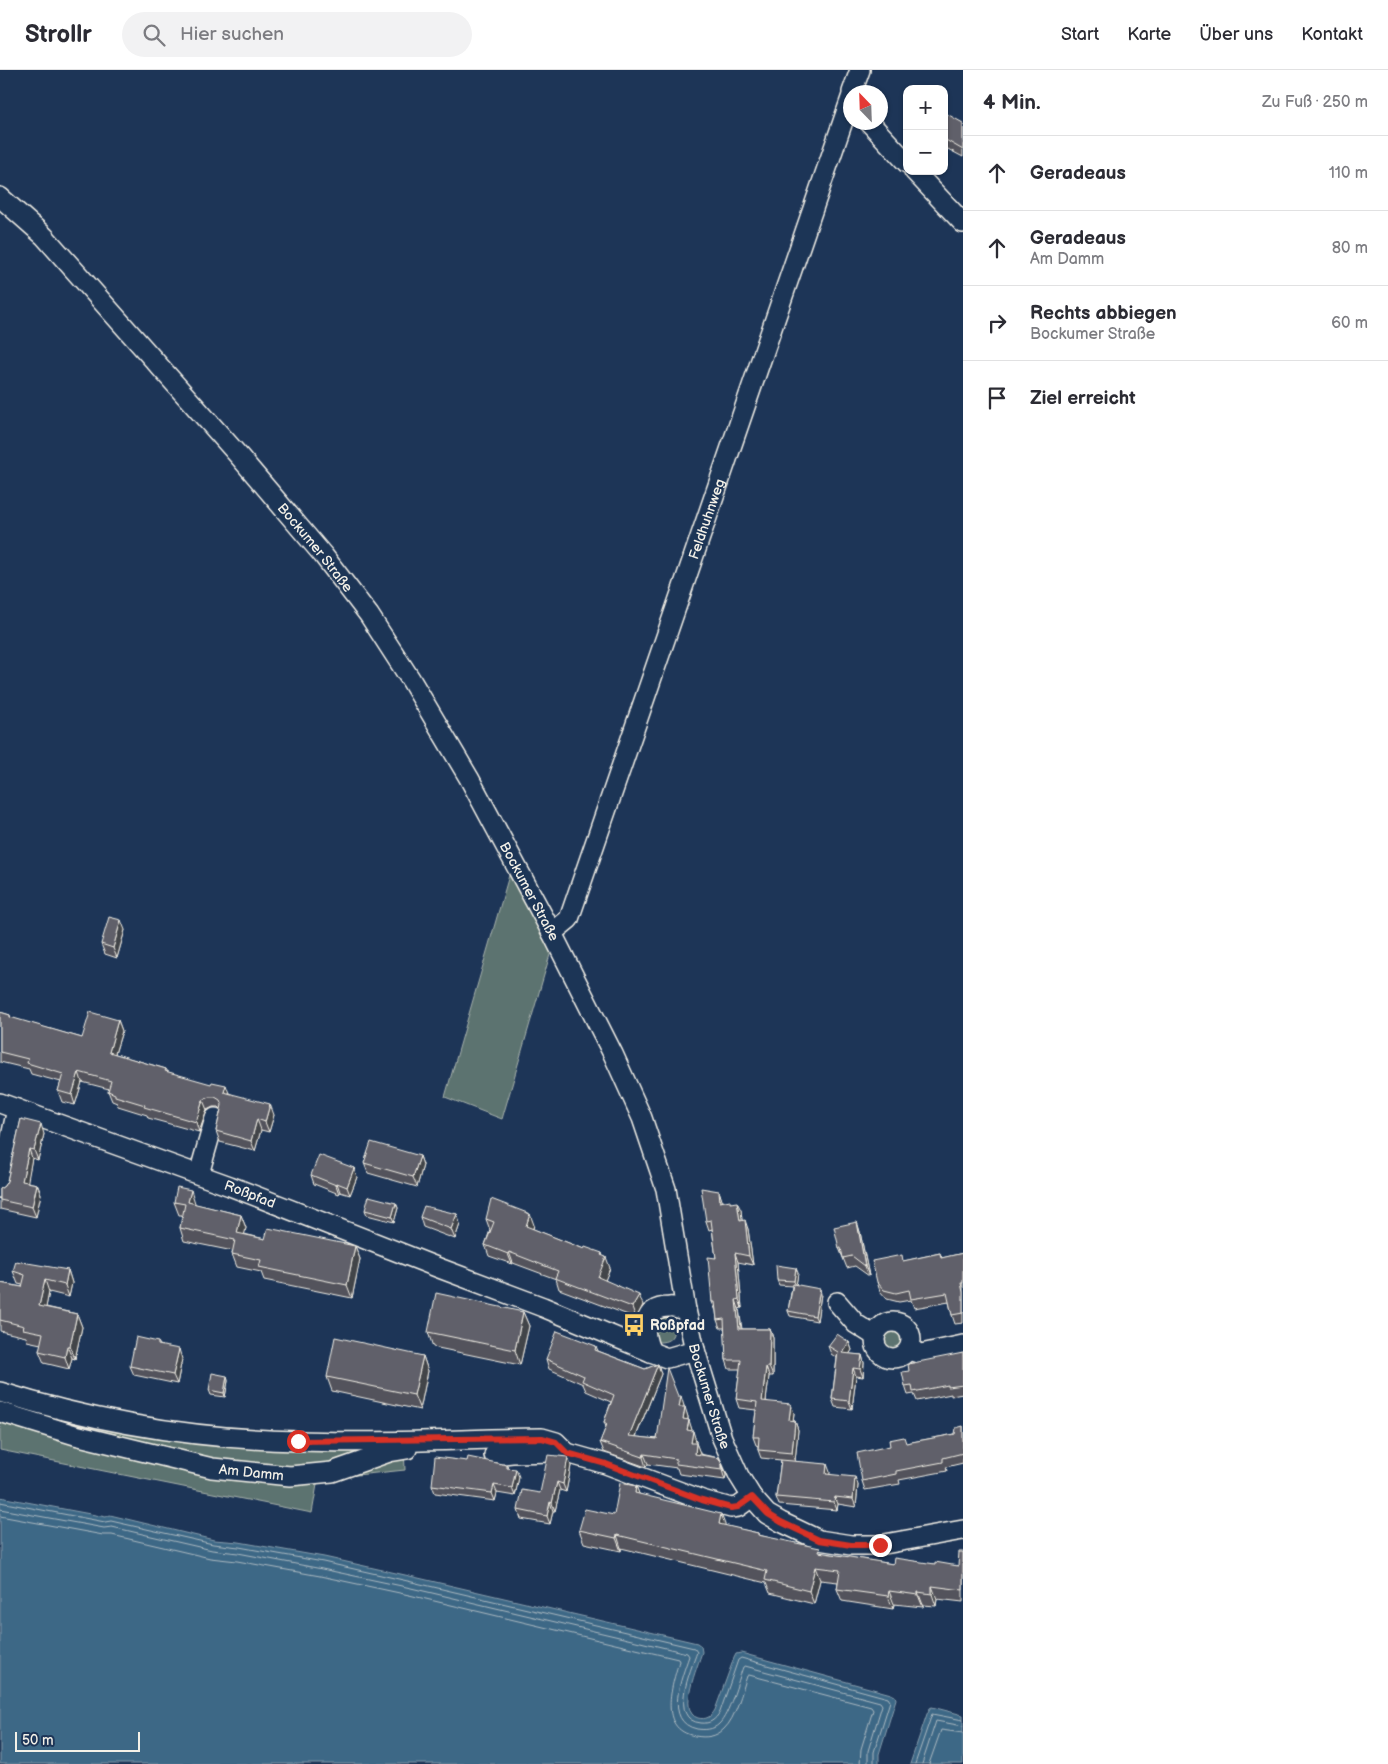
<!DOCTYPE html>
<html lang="de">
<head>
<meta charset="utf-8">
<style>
	body { margin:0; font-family:"Balsamiq Sans",sans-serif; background:#f2f2f3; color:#2b2b33 }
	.controls { position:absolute; right:15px; top:15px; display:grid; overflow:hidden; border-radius:10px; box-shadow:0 1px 4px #0004 }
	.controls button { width:45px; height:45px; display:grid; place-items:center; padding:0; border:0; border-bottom:1px solid #e1e1e2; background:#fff; color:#2b2b33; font:25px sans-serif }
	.compass { position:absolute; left:843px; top:15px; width:45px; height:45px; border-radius:50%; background:#fff; box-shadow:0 1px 4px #0004; rotate:337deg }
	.scale { position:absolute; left:15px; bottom:12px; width:125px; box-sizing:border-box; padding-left:5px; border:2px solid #f4f1e8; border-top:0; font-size:14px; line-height:18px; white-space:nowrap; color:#f4f1e8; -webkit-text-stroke:4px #1d3557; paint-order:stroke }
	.stop { position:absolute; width:15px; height:15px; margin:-11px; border:4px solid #d93025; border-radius:50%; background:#fff }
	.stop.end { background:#d93025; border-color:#fff; box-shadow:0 1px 5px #0008 }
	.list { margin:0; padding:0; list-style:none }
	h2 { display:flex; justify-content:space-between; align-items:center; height:65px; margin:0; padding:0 20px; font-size:21px }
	h2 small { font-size:16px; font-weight:400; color:#7c7c81 }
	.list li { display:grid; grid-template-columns:32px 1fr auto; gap:15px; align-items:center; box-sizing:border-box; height:75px; padding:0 20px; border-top:1px solid #e1e1e2 }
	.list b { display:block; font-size:19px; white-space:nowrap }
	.list p { margin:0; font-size:16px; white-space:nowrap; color:#7c7c81 }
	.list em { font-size:16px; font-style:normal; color:#7c7c81 }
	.icon { flex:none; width:28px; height:28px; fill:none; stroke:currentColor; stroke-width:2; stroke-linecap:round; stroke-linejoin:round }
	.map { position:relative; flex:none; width:963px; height:1694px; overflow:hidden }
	header { display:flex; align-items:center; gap:30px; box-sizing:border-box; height:70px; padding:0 25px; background:#fff; border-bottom:1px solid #e1e1e2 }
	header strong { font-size:24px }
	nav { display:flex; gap:28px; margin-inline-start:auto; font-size:18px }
	.search { width:350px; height:45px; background:#f2f2f3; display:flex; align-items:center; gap:12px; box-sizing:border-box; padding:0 18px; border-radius:28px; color:#7c7c81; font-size:19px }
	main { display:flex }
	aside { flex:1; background:#fff }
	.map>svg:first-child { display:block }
	.green { fill:#5c736f; stroke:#a8b2ac }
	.water { fill:#3e6786; stroke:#879ead }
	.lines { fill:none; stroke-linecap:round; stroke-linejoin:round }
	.shore { stroke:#abbac1; stroke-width:1 }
	.minor-casing { stroke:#f4f1e8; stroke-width:22 }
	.minor { stroke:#1d3557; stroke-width:19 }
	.wall { fill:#53535b; stroke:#f4f1e8 }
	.shaded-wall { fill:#43444a; stroke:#f4f1e8 }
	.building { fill:#60616a; stroke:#f4f1e8 }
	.route { stroke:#d93025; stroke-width:6 }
	.labels { text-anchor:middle; stroke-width:5; stroke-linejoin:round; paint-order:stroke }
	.street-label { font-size:14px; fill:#f4f1e8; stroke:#1d3557 }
	.poi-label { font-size:14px; font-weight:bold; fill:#f4f1e8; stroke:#1d3557; text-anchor:start }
</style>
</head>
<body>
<header>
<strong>Strollr</strong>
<div class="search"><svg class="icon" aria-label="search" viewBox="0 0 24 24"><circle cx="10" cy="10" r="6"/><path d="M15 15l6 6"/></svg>Hier suchen</div>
<nav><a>Start</a><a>Karte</a><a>Über uns</a><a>Kontakt</a></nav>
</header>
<main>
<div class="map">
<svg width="963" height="1694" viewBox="0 0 963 1694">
	<rect width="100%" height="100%" fill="#1d3557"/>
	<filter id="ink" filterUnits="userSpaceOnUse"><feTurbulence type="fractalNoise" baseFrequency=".02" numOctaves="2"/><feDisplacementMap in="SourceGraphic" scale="10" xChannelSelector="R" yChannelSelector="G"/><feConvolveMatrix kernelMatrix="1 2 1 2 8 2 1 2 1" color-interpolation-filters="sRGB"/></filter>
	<g filter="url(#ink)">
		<path class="green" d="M512,795L554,871L502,1049L445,1027Z
			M669,1246L674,1248C675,1263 674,1273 656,1272L652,1262C656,1253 658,1248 669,1246Z
			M884 1270a10 10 0 1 1 20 0a10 10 0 1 1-20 0Z
			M0,1326L63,1343L404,1375L405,1400L318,1409L312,1443L0,1380Z"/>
		<path class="water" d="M0,1427L106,1447L110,1445L214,1470L239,1472L324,1487L414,1507L697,1573L701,1576L702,1582C698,1596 677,1642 698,1648C706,1650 711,1647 715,1640L734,1588L736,1584L741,1583L891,1624L895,1626L896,1629L879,1684V1694H0Z
			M932,1637L963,1645V1694H910L927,1644L930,1638Z"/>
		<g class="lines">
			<path class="shore" d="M0,1432L105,1452L111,1451L213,1474L239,1477L323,1492L412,1512L694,1578L697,1582C691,1600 668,1650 701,1653C710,1654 715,1650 720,1642L738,1590L741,1588L888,1628L890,1631L874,1682V1694
				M0,1439L104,1458L112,1457L212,1480L238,1483L322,1499L411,1518L687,1583L689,1586C682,1607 663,1652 697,1659C705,1660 713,1660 719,1654C729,1645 738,1611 743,1597L745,1596L880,1632L882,1635L868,1681V1694
				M0,1446L103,1465H112L210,1488L237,1491L320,1506L409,1525L678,1589L679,1591C672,1616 657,1659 695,1666C706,1668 716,1667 724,1659C736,1648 742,1621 747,1606L749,1605L871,1637L873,1640L861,1679L860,1694
				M915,1694L932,1644L963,1650
				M922,1694L936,1651L963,1656
				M929,1694L941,1660L963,1663"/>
			<defs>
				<g id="minor">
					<path d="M852,22L860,0"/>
					<path d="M869,52L907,93"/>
					<path d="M914,101L963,153"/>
					<path id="s1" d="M0,127L44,166L239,386L323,485L369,545L411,610L469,708L552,863L613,984L642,1048L666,1119L686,1240L695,1280L722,1368L739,1406L752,1427L767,1444L781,1452L819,1470L851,1475H879L963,1460"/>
					<path id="s2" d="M552,863L569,849L851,28"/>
					<path id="s3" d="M0,1033L230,1116L439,1198L543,1237L651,1282L667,1288L695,1280"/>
					<path d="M199,1104L215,1048"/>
					<path d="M0,1118L17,1039"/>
					<path d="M837,1232L856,1254L875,1266"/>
					<circle cx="893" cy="1270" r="18"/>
					<path d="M909,1280L921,1284L963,1275"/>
					<path d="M651,1282C642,1262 641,1237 669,1237C674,1236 681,1239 686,1240"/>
					<path d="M0,1322C95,1352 199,1369 299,1371C380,1374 461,1369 542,1368L556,1372L567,1383"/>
					<path id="s4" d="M0,1342L75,1365L212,1398L290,1406L332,1402L389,1382L407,1379"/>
					<path d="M494,1385L512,1383L555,1382L567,1383L606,1394L702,1430L731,1438L738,1437L752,1427"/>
				</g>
			</defs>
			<use href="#minor" class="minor-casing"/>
			<use href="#minor" class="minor"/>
		</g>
		<path class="wall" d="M944,49L963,53V87L944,77Z
			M125,860L117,888L105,884L101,874Z
			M0,942L10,945L11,948L82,968L118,950L122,961L115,984L166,999L168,1002L229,1023L274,1045L269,1062L261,1060L255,1081L220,1072L216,1061L221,1039L219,1037H213L207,1040L199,1062L148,1048L147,1045L118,1036L117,1033L112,1031L108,1021L109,1019L82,1012L75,1035L62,1032L58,1021L61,1012L31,1004L29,999L0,992Z
			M21,1049L44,1064L38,1090L32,1088L27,1112L37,1114L41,1124L36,1147L0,1139V1119L4,1116L7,1111Z
			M420,1086L423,1095L417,1117L368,1103L364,1093Z
			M354,1098L357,1107L350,1125L340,1122L339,1124L314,1114L311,1105Z
			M719,1121L722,1131L731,1133L741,1140L742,1151L748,1159L753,1195L738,1192L742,1238L739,1239L742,1259H770L773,1268V1306H769L766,1331L794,1343L793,1351H795L798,1360L795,1391L830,1402L829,1404L858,1415L856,1437L838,1434L837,1440L779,1435L776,1427L781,1390L761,1388L758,1380V1376L756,1375L753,1367L756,1340L739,1338L736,1329L740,1299H729L726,1290L725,1258H720L717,1250L716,1241L712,1232L716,1188L712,1159L709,1160L706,1151Z
			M174,1132L195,1133V1134L241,1145L246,1158L244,1164L265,1169L355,1176L360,1189L352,1228L264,1210L261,1202L237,1197L232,1184L233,1181L184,1171L180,1158L182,1145H179Z
			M396,1133L398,1138L394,1152L367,1145L365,1140Z
			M457,1144L460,1154L455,1169L423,1157L420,1147Z
			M486,1149L534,1155L533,1159L602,1186L610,1198L605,1210L643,1235L636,1248L559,1219L556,1209L513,1193L512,1194L489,1186L485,1175L490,1160Z
			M857,1152L860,1162L869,1206L855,1196L847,1198L839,1178Z
			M940,1183L942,1188L963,1183V1253L955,1254L952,1245L949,1232L914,1238L911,1230L899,1232L887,1229L880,1221L877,1212L904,1191Z
			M68,1200L72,1213L69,1227L49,1222L46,1237L77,1244L82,1257L75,1289L72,1288L69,1299L44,1293L39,1281L41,1274L27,1271L26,1267L0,1261V1213L22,1217L23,1215L18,1214L13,1201Z
			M798,1203L796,1215L821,1224L817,1251L790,1246L788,1241L792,1216L779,1215L777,1210Z
			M523,1242L529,1256L520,1295L433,1277L428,1262Z
			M158,1272L160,1275L182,1289L177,1314L134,1305L130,1296Z
			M849,1272L852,1280L849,1284L862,1285L864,1293L863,1307L856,1306L852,1339L835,1337L832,1329L837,1288L831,1284L828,1276Z
			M596,1276L598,1281L645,1299L658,1294L661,1304L636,1367L657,1369L678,1326L684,1336L688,1347V1349L696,1371V1373L700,1384L719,1388L726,1405L725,1410L679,1404L677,1398L648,1394L646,1397L604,1382L600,1372L606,1357L604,1352L611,1332L586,1321L583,1314L549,1299L546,1289Z
			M963,1283V1324L951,1326V1324L917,1331L914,1324L908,1325L905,1316L909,1301Z
			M423,1286L428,1301L420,1340L332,1321L327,1307Z
			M227,1306L228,1311L225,1327L211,1325L209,1320Z
			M963,1356V1393L946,1397L947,1401L899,1410L900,1414L865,1420L862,1411L907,1373L955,1364Z
			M467,1391L507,1395L509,1398L519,1407L515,1426L497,1423L495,1431L435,1423L432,1415Z
			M571,1396L566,1422L560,1420L555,1441H553L550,1454L521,1449L518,1440L540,1423Z
			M636,1416L639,1424L725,1456L758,1463L759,1465L822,1483L893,1494L958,1496L963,1482V1532L937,1529L936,1536L923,1535V1537L894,1534L893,1539L842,1531L837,1519L838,1512L820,1510L814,1534L770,1523L766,1513L621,1478V1481L584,1473L579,1460L614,1445Z"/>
		<path class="shaded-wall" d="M121,850L125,860L117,888L113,878Z
			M118,950L122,961L112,993L109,982Z
			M79,1002L82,1012L75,1035L72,1025Z
			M226,1015L230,1026L224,1022Z
			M203,1030L207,1040L199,1062L196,1052Z
			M270,1034L274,1045L269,1062L265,1052Z
			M257,1049L261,1060L255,1081L251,1071Z
			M41,1054L44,1064L38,1090L34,1080Z
			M29,1079L32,1088L26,1121L22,1111Z
			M420,1086L423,1095L417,1117L413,1107Z
			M354,1098L357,1107L350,1125L347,1117Z
			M337,1113L340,1122L339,1124L336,1115Z
			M37,1114L41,1124L36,1147L32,1137Z
			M191,1120L195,1133L193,1145L188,1132Z
			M719,1121L722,1130L723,1140L720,1132Z
			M737,1132L741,1140L743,1160L740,1151Z
			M396,1133L398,1138L394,1152L392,1147Z
			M457,1144L460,1154L455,1169L451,1159Z
			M530,1144L534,1155L530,1167L526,1156Z
			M241,1145L246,1158L242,1175L237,1163Z
			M745,1150L748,1159L753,1195L749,1186Z
			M857,1152L860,1162L869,1206L865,1196Z
			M355,1176L360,1189L352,1228L347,1215Z
			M509,1182L513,1193L512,1194L508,1184Z
			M602,1183L604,1191L606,1187L610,1198L602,1218L598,1207Z
			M735,1183L738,1192L742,1238L739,1229Z
			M796,1198L798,1203L796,1216L794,1211Z
			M68,1200L72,1213L69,1227L65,1215Z
			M45,1210L49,1222L44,1248L39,1236Z
			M820,1219L821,1224L817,1251L815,1246Z
			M639,1225L643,1235L636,1248L632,1237Z
			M736,1230L739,1239L742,1268L739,1259Z
			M523,1242L529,1256L520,1295L515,1280Z
			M77,1244L82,1257L75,1289L70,1276Z
			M770,1259L773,1268V1306L769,1297Z
			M849,1272L852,1280L845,1291L842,1283Z
			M67,1276L72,1288L69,1299L65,1287Z
			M179,1279L182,1289L177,1314L173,1305Z
			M862,1285L864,1293L863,1307L860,1299Z
			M423,1286L428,1301L420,1340L414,1325Z
			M658,1294L661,1304L632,1376L629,1366Z
			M766,1297L769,1306L765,1339L762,1331Z
			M853,1298L856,1306L852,1339L849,1331Z
			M227,1306L228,1311L225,1327L224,1323Z
			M681,1326L684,1336L683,1347L679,1337Z
			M791,1334L794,1343L792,1359L789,1350Z
			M685,1337L688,1347L687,1359L683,1349Z
			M689,1350L692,1360L691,1370L687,1360Z
			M795,1351L798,1360L795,1392L792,1383Z
			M693,1361L696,1371L695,1383L691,1373Z
			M696,1373L700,1383L698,1394L695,1384Z
			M644,1384L648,1394L646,1397L643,1387Z
			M568,1387L571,1396L566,1422L563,1414Z
			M827,1394L830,1402L829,1412L826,1404Z
			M722,1395L726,1405L725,1410L722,1400Z
			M516,1399L519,1407L515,1426L512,1418Z
			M855,1407L858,1415L856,1437L853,1429Z
			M557,1412L560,1420L555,1441L552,1433Z
			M494,1415L497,1423L495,1431L492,1423Z
			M636,1416L641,1429L635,1423Z
			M835,1427L838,1434L837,1440L834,1432Z
			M550,1432L553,1441L550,1454L547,1446Z
			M721,1444L726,1457L719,1454Z
			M617,1465L621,1478V1481L616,1468Z
			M815,1497L820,1510L814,1534L809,1521Z
			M932,1516L937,1529L936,1536L932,1524Z
			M889,1521L894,1534L893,1539L888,1526Z
			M918,1522L923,1535V1537L918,1525Z"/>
		<path class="building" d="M947,44L963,53V80L944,69V49Z
			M109,847L121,850L113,878L101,874Z
			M0,942L10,945V947L82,968L90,942L118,950L109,982L166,999L165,1001L211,1014L212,1012L226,1015L224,1022L270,1034L265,1052L257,1049L251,1071L216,1061L222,1035L220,1030L215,1027H209L203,1030L196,1052L144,1037L145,1035L115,1026V1024L108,1021L111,1011L79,1002L72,1025L58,1021L63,1004L27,993L28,989L0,982Z
			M21,1049L41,1054L34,1080L29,1079L22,1111L37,1114L32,1137L0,1130V1119L4,1116L7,1111Z
			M371,1072L420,1086L413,1107L364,1093Z
			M319,1085L354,1098L347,1117L337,1113L336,1115L311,1105Z
			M177,1117L191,1120L188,1132L241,1145L237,1163L265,1169L268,1158L355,1176L347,1215L259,1197L261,1190L232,1184L235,1170L180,1158L185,1134L174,1132Z
			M701,1118L719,1121L720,1132L730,1130V1133L737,1132L740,1151L745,1150L749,1186L735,1183L739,1229L736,1230L739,1259H770L769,1297H766L762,1331L791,1334L789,1350L795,1351L792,1383L758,1380L759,1367H753L757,1332L736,1329L741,1290H726L724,1249L717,1250L715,1232H712L708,1187L716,1188L711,1150L706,1151Z
			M369,1126L396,1133L392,1147L365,1140Z
			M491,1129L530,1144L526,1156L584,1179L585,1177L602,1183L601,1185L606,1187L598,1207L639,1225L632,1237L555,1208L558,1201L509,1182L508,1184L485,1175L494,1152L486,1149Z
			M424,1136L457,1144L451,1159L420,1147Z
			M857,1152L865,1196L852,1186L843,1188L841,1178H839L834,1157Z
			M940,1183L941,1188L963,1183V1213H961L963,1222V1243L952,1245L947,1223L911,1229L909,1220L896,1223L884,1220L877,1212L872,1191L902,1185L903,1191Z
			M16,1191L68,1200L65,1215L45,1210L39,1236L77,1244L70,1276H67L65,1287L39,1281L43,1263L23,1259L24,1256L0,1250V1213L22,1217L25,1205L13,1201Z
			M776,1195L796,1198L794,1211L777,1210Z
			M793,1214L820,1219L815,1246L788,1241Z
			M436,1223L523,1242L515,1280L428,1262Z
			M557,1261L596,1276L595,1280L645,1299L658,1294L629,1366L657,1369L667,1298L678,1326H681L679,1337H685L683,1349L689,1350L687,1360L693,1361L691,1373H696L695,1384L719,1388L722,1395V1400L676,1394V1389L644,1384L643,1387L600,1372L607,1354L604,1352L614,1325L582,1311L584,1306L546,1289Z
			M837,1264L849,1272L842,1283L862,1285L860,1299L853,1298L849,1331L832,1329L838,1282L828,1276Z
			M136,1267L158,1272V1275L179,1279L173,1305L130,1296Z
			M335,1267L423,1286L414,1325L327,1307Z
			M963,1283V1315L948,1317V1315L913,1322L912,1315L905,1316L902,1302L909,1301L908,1294Z
			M212,1303L227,1306L224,1323L209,1320Z
			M963,1356V1383L943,1388V1392L896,1401V1404L862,1411L857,1383L890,1376L889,1370L904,1367L906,1373L955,1364L956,1358Z
			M548,1385L568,1387L563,1414L557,1412L552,1433L550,1432L547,1446L518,1440L522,1420L540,1423Z
			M435,1387L467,1391L468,1387L507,1395V1398L516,1399L512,1418L494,1415L492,1423L432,1415Z
			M781,1390L827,1394L826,1404L855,1407L853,1429L835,1427L834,1432L776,1427Z
			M620,1413L636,1416L635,1423L721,1444L719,1454L758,1463V1465L820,1478L819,1482L893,1494L894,1488L935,1494V1492L958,1496L959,1482H963V1520L932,1516V1524L918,1522V1525L889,1521L888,1526L837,1519L840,1500L815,1497L809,1521L765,1510L767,1501L617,1465L616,1468L579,1460L585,1439L614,1445Z"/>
	</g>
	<g class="lines" filter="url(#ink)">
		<path class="route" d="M298,1371L542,1368L556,1372L567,1383L606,1394L702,1430L731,1438L738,1437L752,1427L768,1444L781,1452L819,1470L851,1475H880"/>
	</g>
	<defs>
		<symbol id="bus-bare" viewBox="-9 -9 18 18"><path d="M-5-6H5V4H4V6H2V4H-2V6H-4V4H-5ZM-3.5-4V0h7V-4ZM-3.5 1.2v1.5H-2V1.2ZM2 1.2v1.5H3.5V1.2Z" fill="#ffd166" stroke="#1d3557" stroke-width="2.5" paint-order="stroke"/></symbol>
	</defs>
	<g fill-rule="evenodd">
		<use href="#bus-bare" x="618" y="1239" width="32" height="32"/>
	</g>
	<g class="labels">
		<g class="street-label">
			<text dy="5" stroke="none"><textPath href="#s2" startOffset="445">Feldhuhnweg</textPath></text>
			<text dy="5" stroke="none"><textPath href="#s1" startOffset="472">Bockumer Straße</textPath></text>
			<text dy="5" stroke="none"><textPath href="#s1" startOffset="878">Bockumer Straße</textPath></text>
			<text dy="5" stroke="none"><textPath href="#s3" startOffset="266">Roßpfad</textPath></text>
			<text dy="5" stroke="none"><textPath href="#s1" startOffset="1418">Bockumer Straße</textPath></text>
			<text dy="5" stroke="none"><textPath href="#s4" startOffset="259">Am Damm</textPath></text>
		</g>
		<g class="poi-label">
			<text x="650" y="1260">Roßpfad</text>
		</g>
	</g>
</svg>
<div class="controls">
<button>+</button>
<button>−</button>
</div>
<svg class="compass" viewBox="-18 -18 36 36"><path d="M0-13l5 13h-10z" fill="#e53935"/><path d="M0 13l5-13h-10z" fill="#7c7c81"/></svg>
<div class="scale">50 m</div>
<div class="stop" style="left:298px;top:1371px"></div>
<div class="stop end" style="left:880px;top:1475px"></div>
</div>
<aside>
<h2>4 Min.<small>Zu Fuß · 250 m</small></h2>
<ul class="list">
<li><svg class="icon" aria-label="ahead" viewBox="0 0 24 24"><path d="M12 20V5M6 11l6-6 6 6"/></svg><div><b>Geradeaus</b></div><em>110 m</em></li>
<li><svg class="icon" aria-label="ahead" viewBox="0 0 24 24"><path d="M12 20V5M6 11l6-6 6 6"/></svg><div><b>Geradeaus</b><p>Am Damm</p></div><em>80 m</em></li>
<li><svg class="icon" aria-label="right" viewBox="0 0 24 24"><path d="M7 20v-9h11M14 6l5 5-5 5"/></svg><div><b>Rechts abbiegen</b><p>Bockumer Straße</p></div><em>60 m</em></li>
<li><svg class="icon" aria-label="arrive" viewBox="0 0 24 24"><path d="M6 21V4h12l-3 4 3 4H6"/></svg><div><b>Ziel erreicht</b></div></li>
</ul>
</aside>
</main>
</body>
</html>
